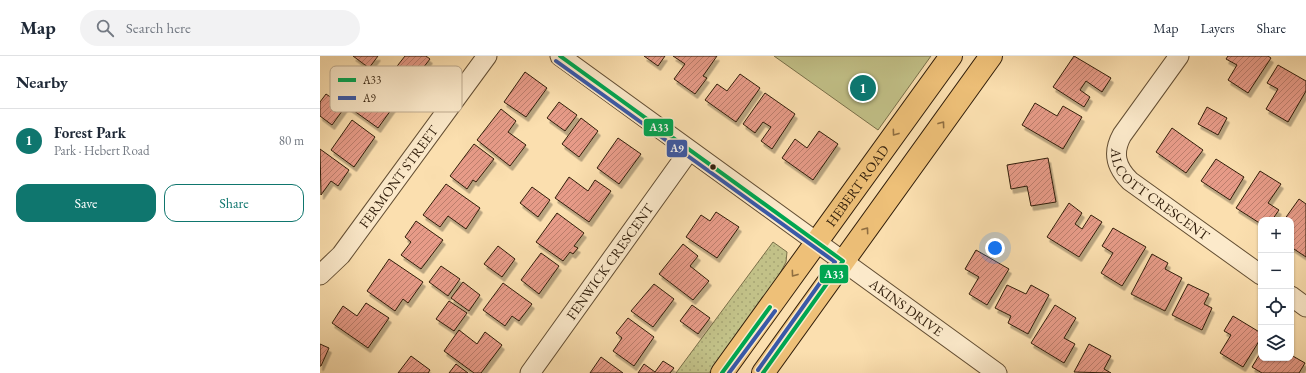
<!DOCTYPE html>
<html lang="en">
<head>
<meta charset="utf-8">
<style>
	body { margin:0; font-family:"EB Garamond",serif; background:#f2f2f3; color:#1f2937 }
	.controls { position:absolute; right:12px; bottom:12px; display:grid; overflow:hidden; border-radius:8px; box-shadow:0 1px 3px #0004 }
	.controls button { width:36px; height:36px; display:grid; place-items:center; padding:0; border:0; border-bottom:1px solid #e0e1e3; background:#fff; color:#1f2937; font:20px sans-serif }
	.you { position:absolute; left:675px; top:192px; width:14px; height:14px; margin:-10px; border:3px solid #fff; border-radius:50%; background:#1a73e8; box-shadow:0 0 0 6px #1a73e833 }
	.badge { display:grid; place-items:center; width:26px; height:26px; border-radius:50%; background:#0f766e; color:#fff; font-size:13px; font-weight:700 }
	.pin { position:absolute; translate:-50% -50%; border:2px solid #fff; box-shadow:0 1px 4px #0006 }
	.list { margin:0; padding:0; list-style:none }
	h2 { display:flex; justify-content:space-between; align-items:center; height:52px; margin:0; padding:0 16px; font-size:17px }
	h2 small { font-size:13px; font-weight:400; color:#747a83 }
	.list li { display:grid; grid-template-columns:26px 1fr auto; gap:12px; align-items:center; box-sizing:border-box; height:64px; padding:0 16px; border-top:1px solid #e0e1e3 }
	.list b { display:block; font-size:15px; white-space:nowrap }
	.list p { margin:0; font-size:13px; white-space:nowrap; color:#747a83 }
	.list em { font-size:13px; font-style:normal; color:#747a83 }
	.actions { display:flex; gap:8px; padding:12px 16px }
	.actions a { flex:1; padding:9px 0; border:1px solid #0f766e; border-radius:12px; text-align:center; font-size:14px; color:#0f766e }
	.actions .main { background:#0f766e; color:#fff }
	.icon { flex:none; width:22px; height:22px; fill:none; stroke:currentColor; stroke-width:2; stroke-linecap:round; stroke-linejoin:round }
	.map { position:relative; flex:none; width:986px; height:317px; overflow:hidden }
	header { display:flex; align-items:center; gap:24px; box-sizing:border-box; height:56px; padding:0 20px; background:#fff; border-bottom:1px solid #e0e1e3 }
	header strong { font-size:19px }
	nav { display:flex; gap:22px; margin-inline-start:auto; font-size:14px }
	.search { width:280px; height:36px; background:#f2f2f3; display:flex; align-items:center; gap:10px; box-sizing:border-box; padding:0 14px; border-radius:22px; color:#747a83; font-size:15px }
	main { display:flex }
	aside { flex:1; background:#fff }
	.map>svg:first-child { display:block }
	.grass { fill:url(#grass-dots); stroke:#796f49 }
	.park { fill:#c2c188; stroke:#796f49 }
	.building { fill:url(#building-hatch); stroke:#301d0a; filter:url(#shadow) }
	.lines { fill:none; stroke-linecap:round; stroke-linejoin:round }
	.minor-casing { stroke:#634e33; stroke-width:21 }
	.major-casing { stroke:#301d0a; stroke-width:24 }
	.minor { stroke:#fceacb; stroke-width:19 }
	.major { stroke:#eec078; stroke-width:22 }
	.bus-1-casing { stroke:#fceacb; stroke-width:7 }
	.bus-2-casing { stroke:#fceacb; stroke-width:7 }
	.bus-1 { stroke:#00a651; stroke-width:4 }
	.bus-2 { stroke:#3a59a8; stroke-width:4 }
	.oneway { stroke:#8f6e41 }
	.bus-dot { fill:#301d0a; stroke:#fceacb; stroke-width:1.5 }
	.labels { text-anchor:middle; stroke-width:3.5; stroke-linejoin:round; paint-order:stroke }
	.street-label { font-size:14px; fill:#301d0a; stroke:#fceacb }
	.key { fill:#fceacb; stroke:#bfac91; stroke-width:1 }
	.key-label { font-size:11px; fill:#301d0a }
	.line-badge { stroke:#fceacb; stroke-width:1.5 }
	.badge-label { font-size:11px; text-anchor:middle; font-weight:bold; fill:#fff }
</style>
</head>
<body>
<header>
<strong>Map</strong>
<div class="search"><svg class="icon" aria-label="search" viewBox="0 0 24 24"><circle cx="10" cy="10" r="6"/><path d="M15 15l6 6"/></svg>Search here</div>
<nav><a>Map</a><a>Layers</a><a>Share</a></nav>
</header>
<main>
<aside>
<h2>Nearby<small></small></h2>
<ul class="list">
<li><span class="badge">1</span><div><b>Forest Park</b><p>Park · Hebert Road</p></div><em>80 m</em></li>
</ul>
<div class="actions"><a class="main">Save</a><a>Share</a></div>
</aside>
<div class="map">
<svg width="986" height="317" viewBox="0 0 986 317">
	<defs>
		<pattern id="grass-dots" width="8" height="8" patternUnits="userSpaceOnUse"><rect width="8" height="8" fill="#c2c188"/><path d="M2 2h.1M6 6h.1" fill="none" stroke="#a7a574" stroke-width="1.8" stroke-linecap="round"/></pattern>
		<pattern id="building-hatch" width="6" height="6" patternUnits="userSpaceOnUse"><rect width="6" height="6" fill="#e79b88"/><path d="M-1 1l2-2M0 6l6-6M5 7l2-2" fill="none" stroke="#bc7e6d"/></pattern>
		<filter id="shadow"><feDropShadow dx="2.5" dy="4.5" stdDeviation="0" flood-color="#0004"/></filter>
	</defs>
	<rect width="100%" height="100%" fill="#fbdfaf"/>
	<filter id="stains"><feTurbulence type="fractalNoise" baseFrequency=".005" numOctaves="4"/><feColorMatrix values="0 0 0 0 .2 0 0 0 0 .09 0 0 0 0 .02 0 0 0 .5 -.17"/></filter>
	<radialGradient id="worn" r=".72"><stop offset=".6" stop-color="#630" stop-opacity="0"/><stop offset="1" stop-color="#630" stop-opacity=".3"/></radialGradient>
	<path class="grass" d="M453,186L467,196L466,206L458,221L389,317H356Z"/>
	<path class="park" d="M454,0H611L558,74Z"/>
	<path class="building" d="M33,0H58L49,12Z
		M85,0H106L110,3L103,12L108,15L101,24L97,21L89,31L71,18Z
		M324,0H345L338,10Z
		M353,0H397L383,20L387,22L375,38L354,23L365,8Z
		M754,0L791,22L782,36L766,25L760,34L770,41L764,51L733,31Z
		M908,0H948L951,2L928,37L908,24L917,9L906,3Z
		M958,9L986,25V35L968,66L946,53L958,33L947,27Z
		M205,16L227,32L206,61L184,46Z
		M420,18L440,32L416,66L385,44L397,28L407,35Z
		M52,19L81,40L58,72L23,47L38,26L44,30Z
		M445,37L475,58L452,93L441,85L451,71L443,66L435,77L423,68Z
		M6,38L25,51L12,69L0,60V46Z
		M239,46L257,59L245,75L227,62Z
		M715,47L737,60L743,50L762,61L743,93L702,69Z
		M887,51L907,62L898,79L878,68Z
		M181,53L196,65L188,76L206,89L190,110L157,84Z
		M261,62L278,75L259,101L242,88Z
		M32,64L55,81L34,111L11,94Z
		M852,72L883,94L866,117L836,96Z
		M499,75L518,88L493,124L462,102L475,83L487,92Z
		M298,82L321,98L299,128L277,112Z
		M154,88L174,103L156,126L153,124L147,133L130,120Z
		M0,93L29,114L18,130L11,125L1,139Z
		M728,102L736,146L711,150L707,130L691,133L687,109Z
		M896,103L924,121L910,144L881,125Z
		M940,115L961,128L948,147L959,154L952,164H941V168L916,152Z
		M249,121L268,135L275,124L291,135L269,166L235,142Z
		M126,128L160,152L146,173L128,160L120,171L103,159Z
		M212,131L230,144L218,161L200,147Z
		M979,143L986,148V201L971,191V164H964Z
		M749,147L762,157L755,168L762,173L771,159L782,166L759,201L727,181Z
		M396,156L419,171L397,202L366,181L381,159L390,165Z
		M237,157L264,177L254,190L258,192L253,198L250,196L243,205L216,186Z
		M96,165L123,184L101,213L81,199L91,186L85,181Z
		M793,172L826,191L802,230L781,217L793,197L782,190Z
		M363,188L378,200L370,210L389,225L373,244L339,218Z
		M178,190L195,203L182,221L164,208Z
		M656,194L689,213L667,249L649,238L659,221L645,213Z
		M221,197L239,210L219,238L201,224Z
		M832,198L848,207L845,213L862,222L845,255L811,238Z
		M69,203L103,226L88,247L83,243L75,255L47,235Z
		M121,210L140,223L128,240L109,226Z
		M143,226L160,239L149,255L131,242Z
		M183,227L212,248L199,265L192,260L185,270L163,254Z
		M334,228L354,243L333,271L311,255Z
		M868,228L889,238L884,248L892,252L882,274L852,259Z
		M687,229L706,238L711,229L729,239L708,278L688,267L691,260L675,252Z
		M129,245L147,257L134,275L116,263Z
		M46,247L69,262L48,292L12,267L23,250L37,260Z
		M372,249L390,262L378,278L360,265Z
		M735,249L756,262L744,282L755,288L744,307L711,287Z
		M913,260L941,277V282L923,311L900,297L911,279L904,275Z
		M308,262L334,281L314,310L293,295L302,282L296,277Z
		M139,274L157,288L165,276L182,289L161,317H154L124,295Z
		M0,288L9,292L1,310H0Z
		M769,288L791,300L784,313L791,317L754,316Z
		M941,296V302H971V299L985,307L979,317H942L932,311Z
		M91,300L110,314L108,317H78Z
		M281,301L303,317H270Z
		M343,305L354,312L350,317H318L324,308L335,316Z
		M136,308L148,317H129Z"/>
	<g class="lines">
		<defs>
			<g id="minor">
				<path id="s1" d="M240,0L677,317"/>
				<path id="s2" d="M859,0L802,79C792,97 796,111 810,125L941,219"/>
				<path id="s3" d="M0,219L21,199L167,0"/>
				<path d="M971,240L986,251"/>
				<path id="s4" d="M210,317L369,95"/>
			</g>
			<g id="major">
				<path id="s5" d="M402,317L631,0"/>
				<path d="M443,317L671,0"/>
			</g>
		</defs>
		<use href="#minor" class="minor-casing"/>
		<use href="#major" class="major-casing"/>
		<use href="#minor" class="minor"/>
		<use href="#major" class="major"/>
		<defs>
			<path id="bus-1" d="M240,0L523,205L443,317
				M402,317L450,251"/>
			<path id="bus-2" d="M236,5L515,206L438,314
				M409,317L455,255"/>
		</defs>
		<use href="#bus-1" class="bus-1-casing"/>
		<use href="#bus-2" class="bus-2-casing"/>
		<use href="#bus-1" class="bus-1"/>
		<use href="#bus-2" class="bus-2"/>
	</g>
	<defs><path id="oneway-chevron" d="M-2-3.5L2.5 0L-2 3.5" fill="none" stroke-width="1.6" stroke-linecap="round" stroke-linejoin="round"/></defs>
	<g class="oneway">
		<use href="#oneway-chevron" transform="translate(622 68) rotate(-54)"/>
		<use href="#oneway-chevron" transform="translate(575 77) rotate(126)"/>
		<use href="#oneway-chevron" transform="translate(546 174) rotate(-54)"/>
		<use href="#oneway-chevron" transform="translate(474 218) rotate(126)"/>
	</g>
	<circle class="bus-dot" cx="393" cy="111" r="3.5"/>
	<g class="labels">
		<g class="street-label">
			<text dy="5" stroke="none"><textPath href="#s3" startOffset="126">FERMONT STREET</textPath></text>
			<text dy="5" stroke="none"><textPath href="#s5" startOffset="231">HEBERT ROAD</textPath></text>
			<text dy="5" stroke="none"><textPath href="#s2" startOffset="178">ALCOTT CRESCENT</textPath></text>
			<text dy="5" stroke="none"><textPath href="#s4" startOffset="137">FENWICK CRESCENT</textPath></text>
			<text dy="5" stroke="none"><textPath href="#s1" startOffset="428">AKINS DRIVE</textPath></text>
		</g>
	</g>
	<rect x="10" y="10" width="132" height="46" rx="6" class="key"/>
	<rect x="18" y="22" width="18" height="4" fill="#00a651"/>
	<rect x="18" y="40" width="18" height="4" fill="#3a59a8"/>
	<g class="key-label">
		<text x="43" y="28">A33</text>
		<text x="43" y="46">A9</text>
	</g>
	<g class="line-badge">
		<rect x="323" y="62" width="31" height="19" rx="4" fill="#00a651"/>
		<rect x="346" y="83" width="22" height="19" rx="4" fill="#3a59a8"/>
		<rect x="499" y="208" width="30" height="20" rx="4" fill="#00a651"/>
	</g>
	<g class="badge-label">
		<text x="339" y="75">A33</text>
		<text x="357" y="96">A9</text>
		<text x="514" y="222">A33</text>
	</g>
	<rect width="100%" height="100%" filter="url(#stains)"/>
	<rect width="100%" height="100%" fill="url(#worn)"/>
</svg>
<div class="controls">
<button>+</button>
<button>−</button>
<button><svg class="icon" aria-label="locate" viewBox="0 0 24 24"><circle cx="12" cy="12" r="6"/><path d="M12 2v4M12 18v4M2 12h4M18 12h4"/></svg></button>
<button><svg class="icon" aria-label="layers" viewBox="0 0 24 24"><path d="M12 4l9 5-9 5-9-5zM3 14l9 5 9-5"/></svg></button>
</div>
<div class="you"></div>
<div class="pin badge" style="left:543px;top:32px">1</div>
</div>
</main>
</body>
</html>
